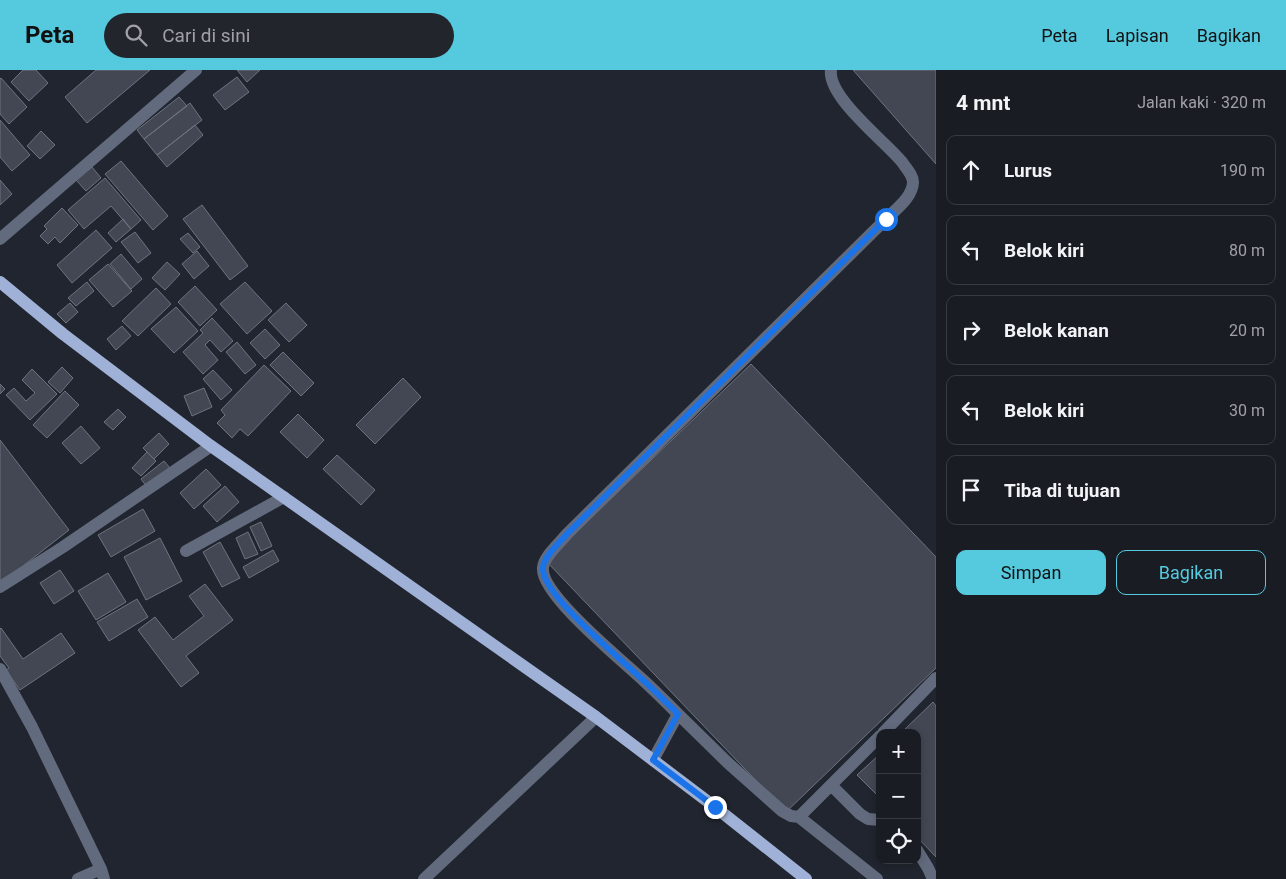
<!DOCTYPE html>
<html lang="id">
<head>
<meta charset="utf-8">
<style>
	body { margin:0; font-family:Roboto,sans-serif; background:#22252b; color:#f1f3f6 }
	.controls { position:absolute; right:15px; bottom:15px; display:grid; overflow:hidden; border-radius:10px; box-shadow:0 2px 8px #0003 }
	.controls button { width:45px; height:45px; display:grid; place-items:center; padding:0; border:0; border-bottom:1px solid #373a41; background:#191c23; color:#f1f3f6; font:25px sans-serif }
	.stop { position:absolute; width:15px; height:15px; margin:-11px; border:4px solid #1a73e8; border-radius:50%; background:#fff }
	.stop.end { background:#1a73e8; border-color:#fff; box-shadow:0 1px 5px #0008 }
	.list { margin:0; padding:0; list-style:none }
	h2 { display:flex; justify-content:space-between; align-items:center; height:65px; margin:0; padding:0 20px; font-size:21px }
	h2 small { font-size:16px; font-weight:400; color:#9fa1a6 }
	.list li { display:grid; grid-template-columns:32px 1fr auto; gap:15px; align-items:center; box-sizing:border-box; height:70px; margin:0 10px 10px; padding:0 10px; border:1px solid #373a41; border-radius:10px }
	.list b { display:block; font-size:19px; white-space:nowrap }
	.list em { font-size:16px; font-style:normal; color:#9fa1a6 }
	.actions { display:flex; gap:10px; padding:15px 20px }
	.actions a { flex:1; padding:11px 0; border:1px solid #55cadf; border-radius:10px; text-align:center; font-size:18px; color:#55cadf }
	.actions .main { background:#55cadf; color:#111 }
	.icon { flex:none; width:28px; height:28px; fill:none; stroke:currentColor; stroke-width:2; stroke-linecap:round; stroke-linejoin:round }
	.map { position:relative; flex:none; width:936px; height:809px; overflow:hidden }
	header { display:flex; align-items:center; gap:30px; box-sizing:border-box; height:70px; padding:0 25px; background:#55cadf; color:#111 }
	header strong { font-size:24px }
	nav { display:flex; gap:28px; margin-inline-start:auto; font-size:18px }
	.search { width:350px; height:45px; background:#22252b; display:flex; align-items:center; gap:12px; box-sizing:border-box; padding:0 18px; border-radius:28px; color:#9fa1a6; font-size:19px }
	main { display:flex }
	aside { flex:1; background:#191c23 }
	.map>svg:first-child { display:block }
	.building { fill:#424753; stroke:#6e7380 }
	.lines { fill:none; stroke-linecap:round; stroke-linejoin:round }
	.minor { stroke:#626b7d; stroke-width:12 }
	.major { stroke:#9fb1d6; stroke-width:12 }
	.route { stroke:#1a73e8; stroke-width:6 }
</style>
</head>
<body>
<header>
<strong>Peta</strong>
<div class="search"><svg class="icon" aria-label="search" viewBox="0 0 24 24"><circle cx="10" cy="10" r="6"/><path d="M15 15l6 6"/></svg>Cari di sini</div>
<nav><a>Peta</a><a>Lapisan</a><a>Bagikan</a></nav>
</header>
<main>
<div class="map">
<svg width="936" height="809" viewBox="0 0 936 809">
	<rect width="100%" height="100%" fill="#21252f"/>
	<path class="building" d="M23,0H36L48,13L29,31L11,12Z
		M96,0H150L87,53L65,27Z
		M237,0H260L247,12Z
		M853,0H936V94Z
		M237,7L249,22L225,40L213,25Z
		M1,8L27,37L9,54L0,44V9Z
		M179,27L187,36L144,69L137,60Z
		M190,33L202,50L157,85L144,69Z
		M0,50L30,85L12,101L0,87Z
		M195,55L203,65L167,97L157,85Z
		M41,61L55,75L40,89L27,76Z
		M121,91L168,146L153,160L105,104Z
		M92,97L101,108L86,121L76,110Z
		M105,108L141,150L131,159L111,136L84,159L68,140Z
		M0,110L12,124L0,135Z
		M202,135L248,196L230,210L183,149Z
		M62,138L78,155L60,173L55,167L48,174L40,166L47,159L44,156Z
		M123,149L131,159L116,172L108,163Z
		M96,160L112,178L72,213L57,195Z
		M135,162L151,183L138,193L121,172Z
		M188,163L200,177L193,183L180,169Z
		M197,181L209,196L194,209L182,194Z
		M121,184L142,209L131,219L110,194Z
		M167,192L180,204L165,220L152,208Z
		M108,194L132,221L113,237L89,210Z
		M87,212L94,221L76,236L68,228Z
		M245,212L272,241L247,264L220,234Z
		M195,216L217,240L200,256L178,232Z
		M156,218L171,234L138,266L122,251Z
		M70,233L78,242L66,253L57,244Z
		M286,233L307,255L289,272L268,250Z
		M176,237L198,261L174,283L151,259Z
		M212,248L233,271L221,282L210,270L205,275L218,290L203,304L183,282L203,263L200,260Z
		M122,256L131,266L116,280L107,269Z
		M265,259L280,275L265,289L250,273Z
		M237,272L256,295L245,304L226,282Z
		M283,282L314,313L301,326L270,295Z
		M751,294L936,487V598L786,742L546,491Z
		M264,295L291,321L248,366L240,359L232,368L217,353L225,345L221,340Z
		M62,297L73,308L60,323L48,312Z
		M32,299L57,324L30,350L6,325L14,318L26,331L35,323L22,310Z
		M213,300L232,320L221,330L203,309Z
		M403,308L421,327L375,374L356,355Z
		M0,314L5,319L0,324Z
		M204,318L212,337L192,346L184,326Z
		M65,321L79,335L47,368L33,355Z
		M118,339L126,347L113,360L104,352Z
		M298,344L324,370L307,388L280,362Z
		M81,356L100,378L81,394L62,373Z
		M159,363L169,374L154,389L143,378Z
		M0,370L69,460L0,514Z
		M147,382L156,391L141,406L132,398Z
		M337,385L375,420L361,435L323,399Z
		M164,391L170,398L147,417L141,409Z
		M206,399L221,415L194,439L180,423Z
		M225,416L239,432L217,452L203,436Z
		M143,439L155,461L111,487L98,465Z
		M261,452L272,476L261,481L250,457Z
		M248,462L258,484L245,489L236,468Z
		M160,468L182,511L146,530L124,487Z
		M220,472L240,508L222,517L203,482Z
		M273,480L279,491L249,508L243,497Z
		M60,500L74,521L54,534L40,513Z
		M108,503L126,532L96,550L78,521Z
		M205,514L233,550L186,586L199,603L181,617L138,560L155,547L173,570L204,546L189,526Z
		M137,529L148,547L109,571L97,552Z
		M1,558L23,589L61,563L75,583L20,620L6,600L9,598L0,586V559Z
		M933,632L936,636V787L917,767V663H901Z
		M880,684V728L857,705Z"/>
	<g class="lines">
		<path class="minor" d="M0,169L196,0
			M186,481L284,427
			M0,517L63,477L211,376
			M0,599L32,657L101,799L104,809
			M678,644L728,693L782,741L791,746L799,747L877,809
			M883,663L936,608
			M653,690L678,644C667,633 655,621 643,610C623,591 540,524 543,498C543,487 560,473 567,464L886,149C895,140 913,127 913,112C913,105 906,98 902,92C886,72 827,27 831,0
			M831,715L860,744L868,749L880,750
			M799,747L880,666
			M917,780L928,798L933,809
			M78,809L101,799
			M424,809L596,647"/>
		<path class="major" d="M0,212L63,264L211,376L596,647L715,737L806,809"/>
	</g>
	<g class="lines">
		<path class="route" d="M715,737L653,690L678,644C667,633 655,621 643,610C623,591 540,523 543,498C543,487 560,472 567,464L886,149"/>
	</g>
</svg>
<div class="controls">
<button>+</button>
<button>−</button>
<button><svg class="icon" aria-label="locate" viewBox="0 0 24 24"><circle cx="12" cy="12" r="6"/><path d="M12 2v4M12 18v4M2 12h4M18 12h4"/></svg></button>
</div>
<div class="stop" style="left:886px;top:149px"></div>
<div class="stop end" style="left:715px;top:737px"></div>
</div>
<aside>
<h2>4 mnt<small>Jalan kaki · 320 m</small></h2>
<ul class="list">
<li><svg class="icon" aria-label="ahead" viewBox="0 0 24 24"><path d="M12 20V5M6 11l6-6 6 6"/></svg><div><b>Lurus</b></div><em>190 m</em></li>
<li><svg class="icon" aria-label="left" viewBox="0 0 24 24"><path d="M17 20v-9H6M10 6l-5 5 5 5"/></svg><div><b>Belok kiri</b></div><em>80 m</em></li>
<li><svg class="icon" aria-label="right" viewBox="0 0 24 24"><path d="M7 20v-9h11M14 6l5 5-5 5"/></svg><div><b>Belok kanan</b></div><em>20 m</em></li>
<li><svg class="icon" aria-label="left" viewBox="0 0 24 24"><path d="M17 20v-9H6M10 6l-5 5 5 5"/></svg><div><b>Belok kiri</b></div><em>30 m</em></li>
<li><svg class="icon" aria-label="arrive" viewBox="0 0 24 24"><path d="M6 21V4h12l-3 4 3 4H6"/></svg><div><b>Tiba di tujuan</b></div></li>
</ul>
<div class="actions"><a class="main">Simpan</a><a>Bagikan</a></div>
</aside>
</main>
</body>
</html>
